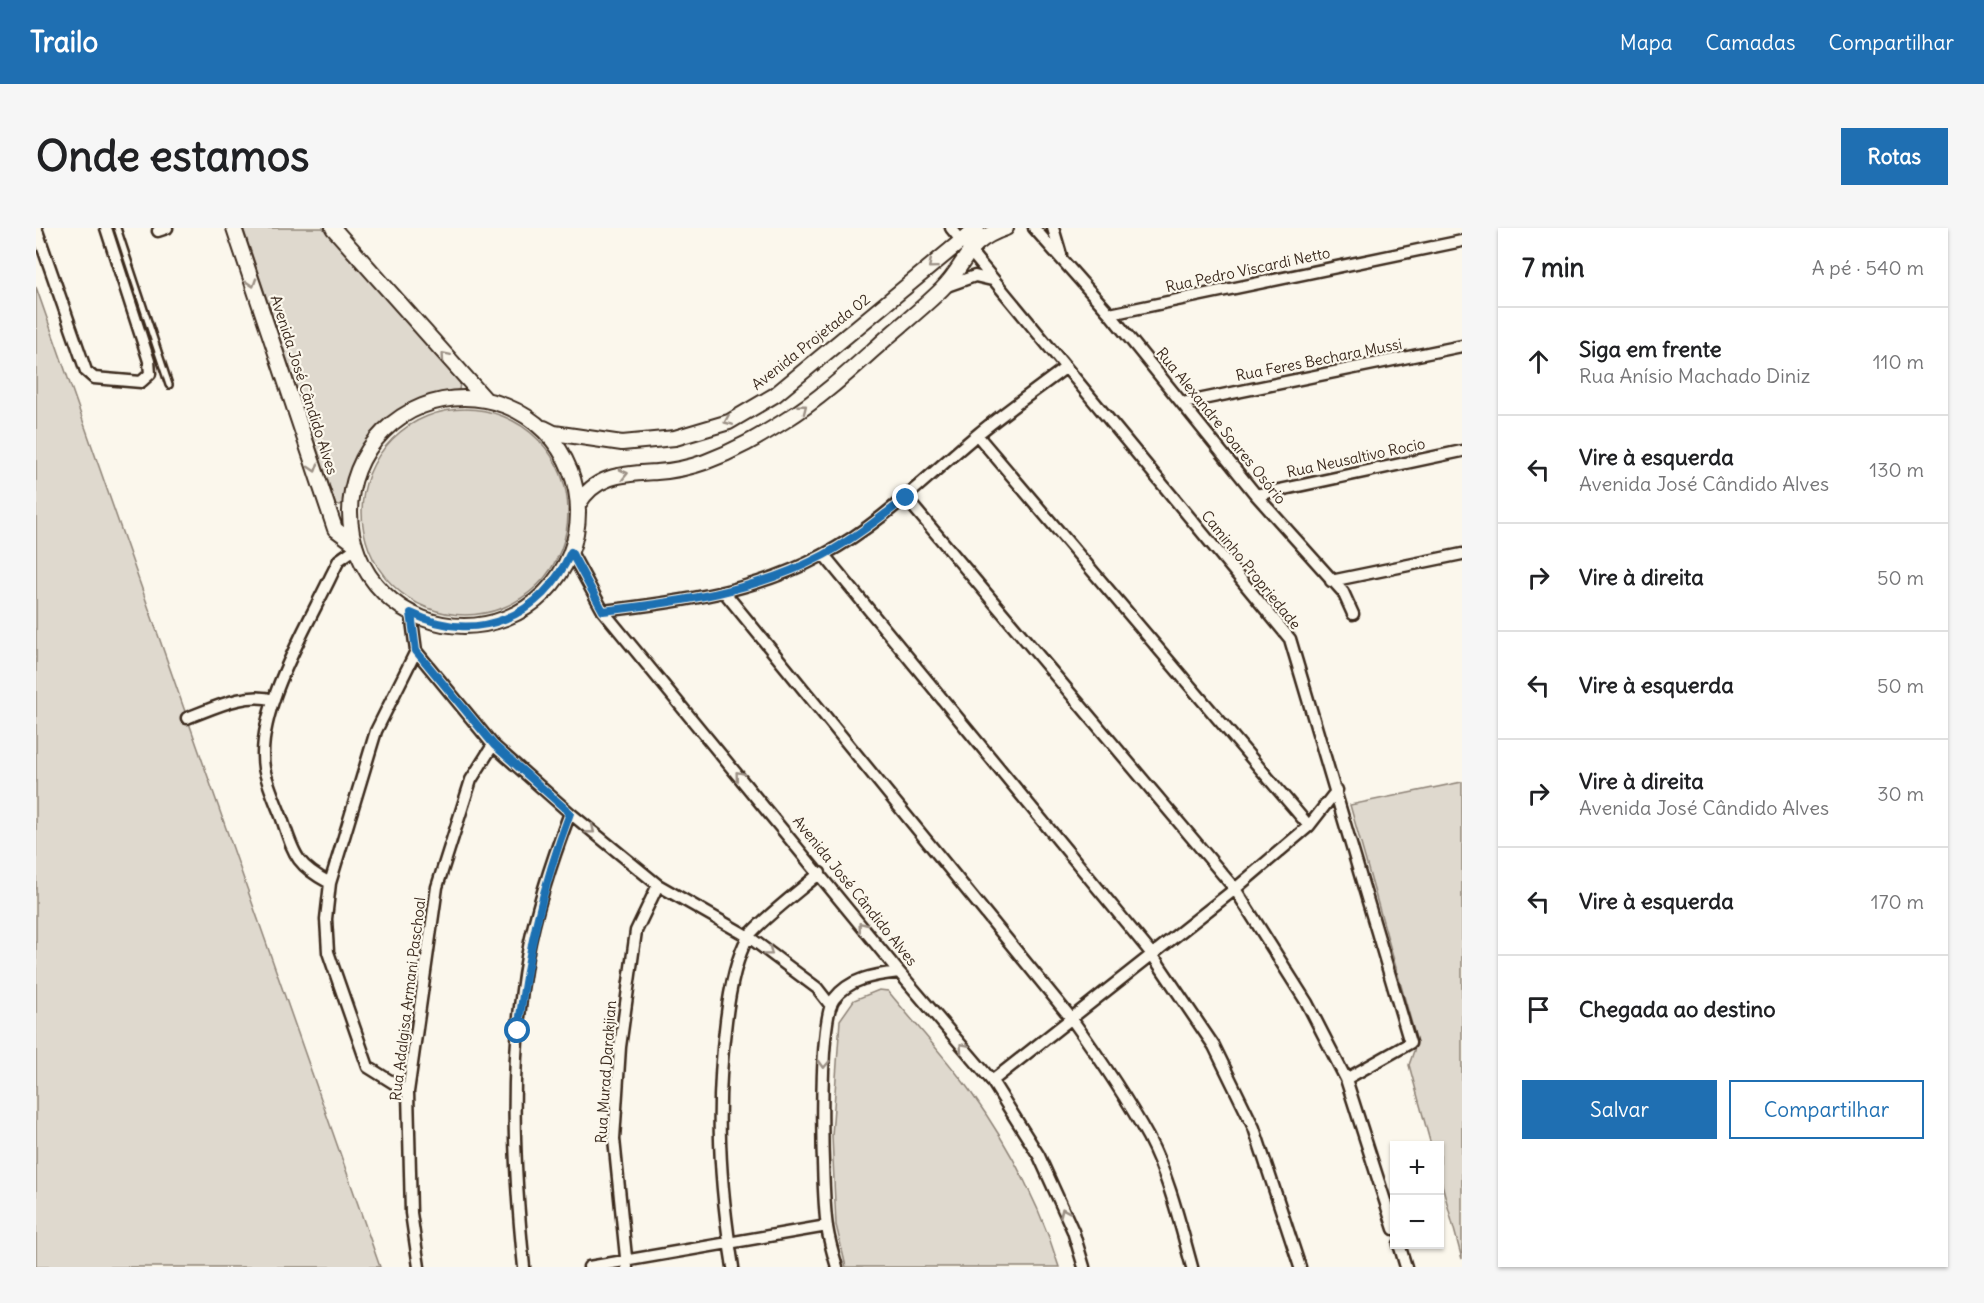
<!DOCTYPE html>
<html lang="pt">
<head>
<meta charset="utf-8">
<style>
	body { margin:0; font-family:Delius,sans-serif; background:#f6f6f6; color:#202124 }
	.controls { position:absolute; right:18px; bottom:18px; display:grid; overflow:hidden; border-radius:0px; box-shadow:0 2px 4px #0004 }
	.controls button { width:54px; height:54px; display:grid; place-items:center; padding:0; border:0; border-bottom:2px solid #e0e0e0; background:#fff; color:#202124; font:30px sans-serif }
	.stop { position:absolute; width:18px; height:18px; margin:-14px; border:4px solid #1f6fb2; border-radius:50%; background:#fff }
	.stop.end { background:#1f6fb2; border-color:#fff; box-shadow:0 2px 6px #0008 }
	.list { margin:0; padding:0; list-style:none }
	h2 { display:flex; justify-content:space-between; align-items:center; height:78px; margin:0; padding:0 24px; font-size:26px }
	h2 small { font-size:20px; font-weight:400; color:#757577 }
	.list li { display:grid; grid-template-columns:39px 1fr auto; gap:18px; align-items:center; box-sizing:border-box; height:108px; padding:0 24px; border-top:2px solid #e0e0e0 }
	.list b { display:block; font-size:22px; white-space:nowrap }
	.list p { margin:0; font-size:20px; white-space:nowrap; color:#757577 }
	.list em { font-size:20px; font-style:normal; color:#757577 }
	.actions { display:flex; gap:12px; padding:18px 24px }
	.actions a { flex:1; padding:14px 0; border:2px solid #1f6fb2; border-radius:0px; text-align:center; font-size:21px; color:#1f6fb2 }
	.actions .main { background:#1f6fb2; color:#fff }
	.icon { flex:none; width:33px; height:33px; fill:none; stroke:currentColor; stroke-width:2; stroke-linecap:round; stroke-linejoin:round }
	.map { position:relative; flex:none; width:1426px; height:1039px; overflow:hidden; border-radius:0px }
	header { display:flex; align-items:center; gap:36px; box-sizing:border-box; height:84px; padding:0 30px; background:#1f6fb2; color:#fff }
	header strong { font-size:28px }
	nav { display:flex; gap:33px; margin-inline-start:auto; font-size:21px }
	.intro { display:flex; align-items:center; justify-content:space-between; box-sizing:border-box; height:144px; padding:0 36px }
	h1 { margin:0; font-size:42px }
	.button { padding:15px 27px; border-radius:0px; background:#1f6fb2; color:#fff; font-size:21px; font-weight:700 }
	main { display:flex; gap:36px; padding:0 36px }
	aside { flex:1; background:#fff; border-radius:0px; box-shadow:0 2px 4px #0004 }
	.map>svg:first-child { display:block }
	.green { fill:#dfd9ce; stroke:#8d8276; stroke-width:1.5 }
	.lines { fill:none; stroke-linecap:round; stroke-linejoin:round }
	.service-casing { stroke:#3b2a1e; stroke-width:10 }
	.minor-casing { stroke:#3b2a1e; stroke-width:15 }
	.tertiary-casing { stroke:#3b2a1e; stroke-width:18 }
	.service { stroke:#fbf7ec; stroke-width:5 }
	.minor { stroke:#fbf7ec; stroke-width:10 }
	.tertiary { stroke:#fbf7ec; stroke-width:14 }
	.oneway { stroke:#9b9085 }
	.route { stroke:#1f6fb2; stroke-width:8 }
	.labels { text-anchor:middle; stroke-width:4.5; stroke-linejoin:round; paint-order:stroke }
	.street-label { font-size:15px; fill:#3b2a1e; stroke:#fbf7ec }
</style>
</head>
<body>
<header>
<strong>Trailo</strong>
<nav><a>Mapa</a><a>Camadas</a><a>Compartilhar</a></nav>
</header>
<div class="intro"><h1>Onde estamos</h1><a class="button">Rotas</a></div>
<main>
<div class="map">
<svg width="1426" height="1039" viewBox="0 0 1426 1039">
	<rect width="100%" height="100%" fill="#fbf7ec"/>
	<filter id="ink" filterUnits="userSpaceOnUse"><feTurbulence type="fractalNoise" baseFrequency=".0167" numOctaves="2"/><feDisplacementMap in="SourceGraphic" scale="12" xChannelSelector="R" yChannelSelector="G"/><feConvolveMatrix kernelMatrix="1 2 1 2 8 2 1 2 1" color-interpolation-filters="sRGB"/></filter>
	<g filter="url(#ink)">
		<path class="green" d="M207,0H287L424,155L423,162C355,177 317,202 307,276L300,278Z
			M0,59L344,1039H0Z
			M326 284a103 103 0 1 1 206 0a103 103 0 1 1-206 0Z
			M1426,554V1031L1404,949V918L1395,917L1373,837L1381,814L1314,577Z
			M843,762L852,763C879,796 909,829 934,863C972,916 1004,977 1023,1039H810L800,997L796,908L804,792L818,772Z"/>
		<g class="lines">
			<defs>
				<path id="service" d="M81,0L133,157"/>
				<path id="minor" d="M0,0L50,143L58,150L105,154L114,146L113,133L70,0
					M915,0L1254,411L1374,815L1310,851
					M998,0L1074,86L1220,267L1307,364L1317,386
					M1017,0L1025,27
					M122,3L131,0
					M908,59L939,48L956,52
					M1074,86L1426,13
					M1147,175L1426,118
					M941,207L1273,598
					M1220,267L1426,223
					M870,270L1199,661L1271,775L1310,851L1358,1001
					M535,324L567,383L863,744L956,853L1003,928L1037,1003L1048,1039
					M788,327L1115,725L1178,818L1218,900L1264,1039
					M1295,353L1426,326
					M689,365L1035,790C1063,829 1089,867 1112,909C1133,949 1144,996 1156,1039
					M567,383C643,374 719,364 787,327C846,296 891,248 942,206C970,183 1000,162 1029,140
					M375,385L380,423L457,517L534,585L622,657L713,709L781,760L795,778
					M151,490C178,480 210,463 238,472
					M294,655C258,636 258,625 245,588C239,573 231,555 228,540C219,483 272,397 296,346L303,332L320,320
					M956,853L1199,661L1273,598L1301,562
					M372,864L332,839L292,724L290,691L294,655L340,503L380,423
					M1363,1016L1370,1039
					M383,1039L375,985L372,864L401,659L435,552L457,517
					M488,1039C477,936 473,832 491,729C500,680 516,632 534,585
					M553,1039L791,998
					M591,1039L578,911L584,819L600,703L622,657
					M697,1039C683,953 679,880 690,793C693,768 699,732 712,709C721,695 768,659 784,645
					M801,1039C797,1026 793,1012 791,999C786,966 781,793 798,771C814,750 838,747 863,744"/>
				<path id="tertiary" d="M198,0L299,301L319,316
					M297,0L449,171
					M314 284a114 114 0 1 1 228 0a114 114 0 1 1-228 0Z
					M508,200L518,205L586,215L639,210L693,194L739,167L941,0
					M542,277C559,246 589,246 621,244C636,243 655,239 669,234C699,223 723,209 750,192C784,171 815,142 845,115C865,97 887,80 906,61C932,35 928,14 970,0"/>
			</defs>
			<use href="#service" class="service-casing"/>
			<use href="#minor" class="minor-casing"/>
			<use href="#tertiary" class="tertiary-casing"/>
			<use href="#service" class="service"/>
			<use href="#minor" class="minor"/>
			<use href="#tertiary" class="tertiary"/>
		</g>
		<defs><path id="oneway-chevron" d="M-2-3.5L2.5 0L-2 3.5" fill="none" stroke-width="1.6" stroke-linecap="round" stroke-linejoin="round" transform="scale(1.5)"/></defs>
		<g class="oneway">
			<use href="#oneway-chevron" transform="translate(896 37) rotate(140)"/>
			<use href="#oneway-chevron" transform="translate(216 55) rotate(72)"/>
			<use href="#oneway-chevron" transform="translate(409 128) rotate(-131)"/>
			<use href="#oneway-chevron" transform="translate(767 180) rotate(-38)"/>
			<use href="#oneway-chevron" transform="translate(692 193) rotate(157)"/>
			<use href="#oneway-chevron" transform="translate(278 240) rotate(72)"/>
			<use href="#oneway-chevron" transform="translate(588 246) rotate(-13)"/>
			<use href="#oneway-chevron" transform="translate(703 547) rotate(-130)"/>
			<use href="#oneway-chevron" transform="translate(555 602) rotate(39)"/>
			<use href="#oneway-chevron" transform="translate(826 698) rotate(-129)"/>
			<use href="#oneway-chevron" transform="translate(733 724) rotate(37)"/>
			<use href="#oneway-chevron" transform="translate(927 819) rotate(-131)"/>
			<use href="#oneway-chevron" transform="translate(788 836) rotate(92)"/>
			<use href="#oneway-chevron" transform="translate(1028 984) rotate(-114)"/>
		</g>
	</g>
	<g class="lines" filter="url(#ink)">
		<path class="route" d="M482,803C492,723 506,660 534,585L458,517L380,423L375,385C441,417 506,389 535,324L567,383C643,374 719,364 788,327C817,311 844,290 870,270"/>
	</g>
	<g class="labels">
		<g class="street-label">
			<text transform="translate(1212 42) rotate(-12)" y="5">Rua Pedro Viscardi Netto</text>
			<text transform="translate(775 114) rotate(-38)" y="5">Avenida Projetada 02</text>
			<text transform="translate(1283 132) rotate(-11)" y="5">Rua Feres Bechara Mussi</text>
			<text transform="translate(268 157) rotate(72)" y="5">Avenida José Cândido Alves</text>
			<text transform="translate(1185 198) rotate(51)" y="5">Rua Alexandre Soares Osório</text>
			<text transform="translate(1320 230) rotate(-12)" y="5">Rua Neusaltivo Rocio</text>
			<text transform="translate(1215 342) rotate(51)" y="5">Caminho Propriedade</text>
			<text transform="translate(819 663) rotate(51)" y="5">Avenida José Cândido Alves</text>
			<text transform="translate(372 771) rotate(-83)" y="5">Rua Adalgisa Armani Paschoal</text>
			<text transform="translate(570 844) rotate(-86)" y="5">Rua Murad Darakjian</text>
		</g>
	</g>
</svg>
<div class="controls">
<button>+</button>
<button>−</button>
</div>
<div class="stop" style="left:482px;top:803px"></div>
<div class="stop end" style="left:870px;top:270px"></div>
</div>
<aside>
<h2>7 min<small>A pé · 540 m</small></h2>
<ul class="list">
<li><svg class="icon" aria-label="ahead" viewBox="0 0 24 24"><path d="M12 20V5M6 11l6-6 6 6"/></svg><div><b>Siga em frente</b><p>Rua Anísio Machado Diniz</p></div><em>110 m</em></li>
<li><svg class="icon" aria-label="left" viewBox="0 0 24 24"><path d="M17 20v-9H6M10 6l-5 5 5 5"/></svg><div><b>Vire à esquerda</b><p>Avenida José Cândido Alves</p></div><em>130 m</em></li>
<li><svg class="icon" aria-label="right" viewBox="0 0 24 24"><path d="M7 20v-9h11M14 6l5 5-5 5"/></svg><div><b>Vire à direita</b></div><em>50 m</em></li>
<li><svg class="icon" aria-label="left" viewBox="0 0 24 24"><path d="M17 20v-9H6M10 6l-5 5 5 5"/></svg><div><b>Vire à esquerda</b></div><em>50 m</em></li>
<li><svg class="icon" aria-label="right" viewBox="0 0 24 24"><path d="M7 20v-9h11M14 6l5 5-5 5"/></svg><div><b>Vire à direita</b><p>Avenida José Cândido Alves</p></div><em>30 m</em></li>
<li><svg class="icon" aria-label="left" viewBox="0 0 24 24"><path d="M17 20v-9H6M10 6l-5 5 5 5"/></svg><div><b>Vire à esquerda</b></div><em>170 m</em></li>
<li><svg class="icon" aria-label="arrive" viewBox="0 0 24 24"><path d="M6 21V4h12l-3 4 3 4H6"/></svg><div><b>Chegada ao destino</b></div></li>
</ul>
<div class="actions"><a class="main">Salvar</a><a>Compartilhar</a></div>
</aside>
</main>
</body>
</html>
